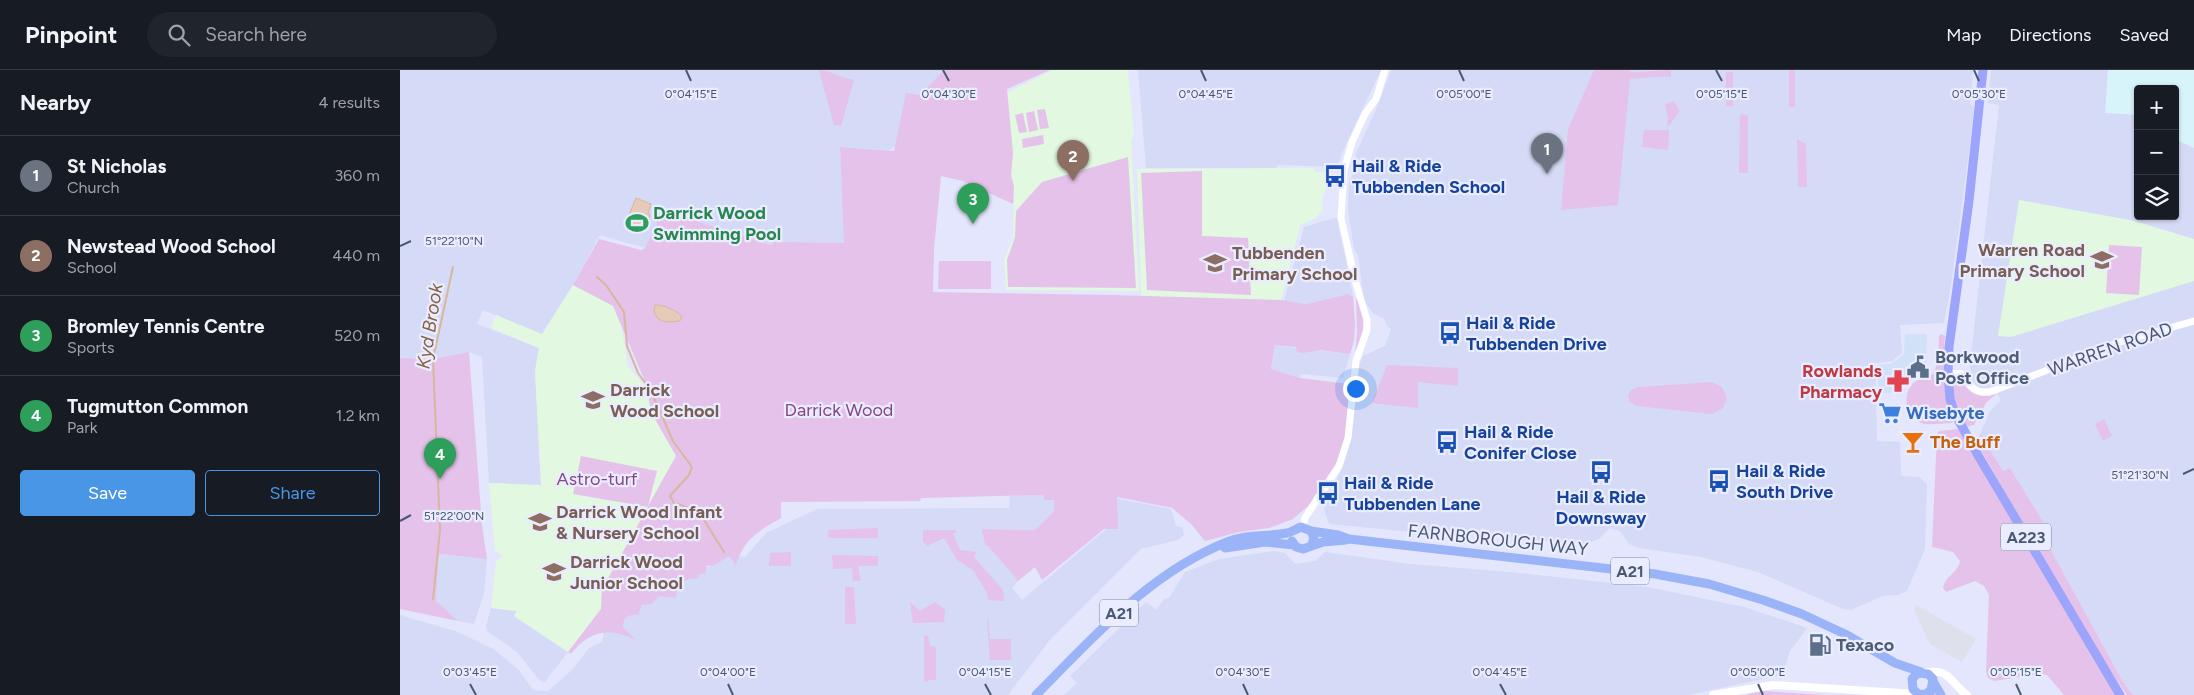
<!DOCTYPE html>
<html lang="en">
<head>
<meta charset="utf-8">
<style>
	body { margin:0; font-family:Figtree,sans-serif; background:#20242c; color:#f1f3f6 }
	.controls { position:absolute; right:15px; top:15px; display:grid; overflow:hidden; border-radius:5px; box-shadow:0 1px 4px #0004 }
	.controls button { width:45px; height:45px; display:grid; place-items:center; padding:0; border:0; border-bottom:1px solid #363941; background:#171b24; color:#f1f3f6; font:25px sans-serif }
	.you { position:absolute; left:955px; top:318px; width:18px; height:18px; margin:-12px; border:4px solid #fff; border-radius:50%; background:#1a73e8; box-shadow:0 0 0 8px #1a73e833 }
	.badge { display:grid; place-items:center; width:32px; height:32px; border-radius:50%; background:#4996e6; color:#fff; font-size:16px; font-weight:700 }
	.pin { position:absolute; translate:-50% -41px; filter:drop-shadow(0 1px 2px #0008) }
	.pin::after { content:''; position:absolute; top:26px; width:18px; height:15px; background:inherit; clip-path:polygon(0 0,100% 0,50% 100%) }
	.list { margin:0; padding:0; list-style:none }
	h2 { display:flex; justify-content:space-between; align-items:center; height:65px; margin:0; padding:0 20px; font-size:21px }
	h2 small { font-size:16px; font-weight:400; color:#9ea1a6 }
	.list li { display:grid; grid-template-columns:32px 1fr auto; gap:15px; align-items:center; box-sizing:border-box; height:80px; padding:0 20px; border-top:1px solid #363941 }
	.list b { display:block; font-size:19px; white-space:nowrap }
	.list p { margin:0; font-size:16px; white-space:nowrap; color:#9ea1a6 }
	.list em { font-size:16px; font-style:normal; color:#9ea1a6 }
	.actions { display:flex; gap:10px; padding:15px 20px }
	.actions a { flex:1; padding:11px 0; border:1px solid #4996e6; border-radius:5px; text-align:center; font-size:18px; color:#4996e6 }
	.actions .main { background:#4996e6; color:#fff }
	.icon { flex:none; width:28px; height:28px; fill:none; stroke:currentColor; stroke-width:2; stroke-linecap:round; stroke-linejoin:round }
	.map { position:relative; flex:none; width:1794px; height:625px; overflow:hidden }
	header { display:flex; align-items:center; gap:30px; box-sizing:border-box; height:70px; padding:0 25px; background:#171b24; border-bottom:1px solid #363941 }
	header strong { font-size:24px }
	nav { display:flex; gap:28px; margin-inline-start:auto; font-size:18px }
	.search { width:350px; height:45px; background:#20242c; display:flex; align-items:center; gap:12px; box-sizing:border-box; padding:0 18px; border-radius:28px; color:#9ea1a6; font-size:19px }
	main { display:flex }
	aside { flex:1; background:#171b24 }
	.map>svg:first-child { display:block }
	.residential { fill:#d5daf6; fill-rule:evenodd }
	.commercial { fill:#d1e1f7 }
	.industrial { fill:#dee1eb }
	.education { fill:#e2f8e0 }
	.medical { fill:#d7f4fa }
	.green { fill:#e5c2ea }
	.water { fill:#e6ccb8; stroke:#d7b79e }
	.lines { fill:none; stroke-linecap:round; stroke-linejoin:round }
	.stream { stroke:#d7b79e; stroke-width:2 }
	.tertiary { stroke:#fff; stroke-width:7 }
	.secondary { stroke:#fff; stroke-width:8 }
	.primary { stroke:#9ca4fb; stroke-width:9 }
	.trunk { stroke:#9bb4f8; stroke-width:9 }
	.ticks { fill:none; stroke:#495974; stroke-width:2 }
	.labels { text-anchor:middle; stroke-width:4.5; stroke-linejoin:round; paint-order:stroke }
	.shield { fill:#eaecff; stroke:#79859e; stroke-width:1 }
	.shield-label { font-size:16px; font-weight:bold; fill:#495974 }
	.transit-label { font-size:18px; font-weight:bold; fill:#164399; stroke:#eaecff; text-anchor:start }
	.leisure-label { font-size:18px; font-weight:bold; fill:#27864d; stroke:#eaecff; text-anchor:start }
	.education-label { font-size:18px; font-weight:bold; fill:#785e54; stroke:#eaecff; text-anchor:start }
	.street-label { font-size:18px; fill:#495974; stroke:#eaecff }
	.service-label { font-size:18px; font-weight:bold; fill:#4e5e75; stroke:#eaecff; text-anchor:start }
	.health-label { font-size:18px; font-weight:bold; fill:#be3a42; stroke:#eaecff; text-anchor:end }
	.park-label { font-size:18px; fill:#854786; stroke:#eaecff }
	.shop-label { font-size:18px; font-weight:bold; fill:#366cbe; stroke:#eaecff; text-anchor:start }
	.food-label { font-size:18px; font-weight:bold; fill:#c56008; stroke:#eaecff; text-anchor:start }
	.water-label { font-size:19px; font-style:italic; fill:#886243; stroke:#eaecff }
	.ticks-label { font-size:12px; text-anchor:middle; fill:#495974; stroke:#eaecff; stroke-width:4.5; stroke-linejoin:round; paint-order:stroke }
</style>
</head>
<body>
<header>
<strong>Pinpoint</strong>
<div class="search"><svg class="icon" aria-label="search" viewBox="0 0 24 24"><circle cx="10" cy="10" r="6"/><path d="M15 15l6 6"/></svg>Search here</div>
<nav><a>Map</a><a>Directions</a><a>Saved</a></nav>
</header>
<main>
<aside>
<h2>Nearby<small>4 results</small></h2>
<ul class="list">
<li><span class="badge" style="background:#6b7280">1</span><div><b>St Nicholas</b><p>Church</p></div><em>360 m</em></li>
<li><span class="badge" style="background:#8d6e63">2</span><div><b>Newstead Wood School</b><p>School</p></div><em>440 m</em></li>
<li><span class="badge" style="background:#2e9e5b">3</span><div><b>Bromley Tennis Centre</b><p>Sports</p></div><em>520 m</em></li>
<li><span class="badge" style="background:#2e9e5b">4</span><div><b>Tugmutton Common</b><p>Park</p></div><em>1.2 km</em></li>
</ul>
<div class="actions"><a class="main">Save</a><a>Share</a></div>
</aside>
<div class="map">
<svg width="1794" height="625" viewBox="0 0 1794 625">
	<rect width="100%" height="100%" fill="#e3e6fc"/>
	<path class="residential" d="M0,0H544L515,31L504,33L498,75L489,80L440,77L445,173L370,175L263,140L245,178L200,165L173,215L142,265L83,240L77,254L139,278L135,301L141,415L89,413L82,287L69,282L33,289L0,288Z
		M738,0H981L941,85L938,97L878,95L876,98H746Z
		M991,0H1573L1570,34L1574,36L1569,82L1551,215L1544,253L1500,255L1502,283L1492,291L1475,293L1477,371L1500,372L1501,406L1519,407L1527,414L1525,479L1507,521L1498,525L1483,526L1451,540L1443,539L1358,502L1301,487L1239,478L1229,474L1220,461L1210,458L1199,469L1185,475L1091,465L1083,458L1073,463L1053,466L929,454L924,439L944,393L948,377L956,304L963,286L985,276L991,259L987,256L984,249L974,244L964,231L958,185L954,180L948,139L949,112L953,104L958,103L961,93L955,85L978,35Z
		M1591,0H1794V625H1733L1723,612L1645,469L1650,463L1610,398L1603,401L1580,364L1590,341L1601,330L1593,316L1580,319L1571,309L1570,295L1599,35L1588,33ZM1738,19H1775V146H1738Z
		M937,147L953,226L907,234L884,231L904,157Z
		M875,275L950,284L943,308L901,304L900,308L871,300Z
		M644,425L654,430V441L635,460L583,459L585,475L588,476L618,511L612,518L622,530L710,456L709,427L771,439L776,456L782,457L784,465L778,470L741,479L649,571L608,625H0V545L58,562L93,579L118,599L133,620L148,621L172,600L189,578L202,572L206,554L330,485L345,487L366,463L417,439L609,438L610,426Z
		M874,481L885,483L895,494L915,491L925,482L1011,494L1110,502L1248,517L1344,537L1407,558L1390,581L1381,610L1376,606L1288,625H664L677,613L670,606L746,532L756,540L765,528H769L785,502L819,489Z
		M39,484L87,489L84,523L74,554L58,551L36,532Z
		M91,538L117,541L114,546L168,582L144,613L139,610L117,582L87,561L86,556Z"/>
	<path class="commercial" d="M1505,264H1527L1526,298L1512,301L1501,309L1492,323H1478V295L1491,294L1504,284Z"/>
	<path class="industrial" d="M1516,535L1576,569L1562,592L1530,574L1515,543L1514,538Z"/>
	<path class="education" d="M653,0H728L734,65L731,69L739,221L606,220L604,190L613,167L614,117L611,105L613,83L606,23Z
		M913,98L916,102H924L927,110L925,123L923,124L922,141L917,147L900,156L881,230L741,228L737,99Z
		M1619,130L1735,151L1794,169V211L1611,267L1598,266Z
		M173,215L218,237L228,296L245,316L251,342L279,391L202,519L201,539L168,582L114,546L117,541L91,538L96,491L103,486L95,481L89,413L141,415L135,301L139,278L91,258L96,245L142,264Z"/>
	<path class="medical" d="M1708,0H1794V78L1775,69V19H1738V45L1705,43Z"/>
	<path class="green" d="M419,0C431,0 439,8 454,10L441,56L434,55Z
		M544,0H650L607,19L613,83L611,105L614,117L613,134L563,111L541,106L534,179L533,222L713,225L881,230L907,234L949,224L950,226H953L955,255L954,271L950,284L920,280L903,283L897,282L896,277L875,275L871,299L900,308L949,314L946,367L937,392L908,436L893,449L869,458L839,462L805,471L791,454L772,438L717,427L718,459H704L642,510L635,497L618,511L588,476L585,475L582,459L635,460L654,441V430H645L643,425L521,428L520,431L381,432V448C357,462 345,468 336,495L329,486L314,495L307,496L305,504H300L298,508L288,509L277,516L276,528L259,526L252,534L242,535L238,545C229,544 223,547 223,557L236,570C210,557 189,560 171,584L168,582L201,539L202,519L248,437L173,424L181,386L257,401L248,436L276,386L251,342L247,316L213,236L173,215L199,169L241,180L245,178L263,140L370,175H373L371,172L444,173L440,77L494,81L506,23L520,25Z
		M1194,0H1230L1231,2C1245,3 1257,0 1271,0V7C1257,6 1244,8 1230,9L1218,135L1161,140L1168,59Z
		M1389,0H1395V37H1389Z
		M1326,2H1333V36H1326Z
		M1274,31L1280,41L1267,58L1268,49L1265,34Z
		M645,39L649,58L640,59L637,40Z
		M634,41L638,60L629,62L626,43Z
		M623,43L627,62L619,63L615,45Z
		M1340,44L1348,45V103H1339Z
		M1244,60H1269L1268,80L1242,77Z
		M643,65L644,74L623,78L622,69Z
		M1397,69L1406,74L1407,117H1398Z
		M728,87L736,218L608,217L607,190L615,167L616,141L642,112Z
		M802,101V166L848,168L851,225L747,220L741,103Z
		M1709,175L1742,177L1739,225L1706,223Z
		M539,191H591V219H538Z
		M956,229C971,243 960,271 955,287L957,262Z
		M1541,264L1545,266C1542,295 1542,322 1554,349L1552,353C1543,353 1533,355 1524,354C1508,350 1501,329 1511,316C1516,308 1527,308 1534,303L1538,291L1539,266Z
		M69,282L82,455L87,489L39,484L36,531L58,551L0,539V288L33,289Z
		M987,295L1058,298V316L1018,312V338L972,333Z
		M1559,307C1563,310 1563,312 1566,317C1574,327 1586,326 1597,323L1586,333L1574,355L1566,357L1553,330L1552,308Z
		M1312,312L1322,317L1327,328L1323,338L1312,344L1237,336L1230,332L1228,326L1231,320L1238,317Z
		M1704,349L1712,366L1703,371L1695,354Z
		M1559,359L1701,599L1715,625H1664L1647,605L1641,604L1594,611L1588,608L1586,601L1589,525L1584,516L1575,511L1546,522L1543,518C1545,506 1558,503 1560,491L1553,482L1532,477L1537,364L1539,361Z
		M1580,364L1603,401L1610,398L1650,463L1645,469L1723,612L1733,625H1727C1672,545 1627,459 1578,375Z
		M478,458V468H428V460Z
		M523,460H555L557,462L553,464L560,480L577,482L574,487L603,520L604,531L588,530L587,523L573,500L557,490L544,468L527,476L523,471Z
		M391,482V496H369L370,483Z
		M432,485L478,486V496H458L461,511H453L452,498L433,499Z
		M445,517H454L456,554H445Z
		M510,532L520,541L535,532L545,540L544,552L513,553Z
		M587,549H588L590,569H611V590H590Z
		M524,565L528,566L530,576L536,577V610H528V612H524Z
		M1363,621L1426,625H1345Z"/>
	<path class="water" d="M236,128L251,134L248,144L250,145L245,160L226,152Z
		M255,235C266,235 274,240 282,246L280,251L266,252L258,249L254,242Z"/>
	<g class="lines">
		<path class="stream" d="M197,207L206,215L224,242L227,276L238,303L251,321L273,371L292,397L289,405L270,426L274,433
			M278,434L299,442L324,482
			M33,529L40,460L33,289L53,197"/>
		<path class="tertiary" d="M1548,303L1562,304C1570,315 1573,324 1590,322L1723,271L1794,251
			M903,457L905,448L939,396L948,368L956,291L967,260V250L955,210L941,148L944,100L952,72L965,44L976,29L985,0"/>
		<path class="secondary" d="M1525,603C1550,597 1550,613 1567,625
			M1313,625L1373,615L1518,624"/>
		<path class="primary" d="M1583,0L1569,131L1549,277L1548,303L1550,329L1555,344L1579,387L1720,625"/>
		<path class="trunk" d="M911,461L938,465L949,469L1255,504L1309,514L1363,530L1402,544L1445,564L1495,593L1521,602
			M892,471L896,477L903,479L923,472L946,470
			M825,478L865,472L894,475
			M1534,613L1541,625
			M1526,624L1531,620L1533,609L1528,604L1518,603L1512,609L1513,619L1518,624L1530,625
			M636,625C694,567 749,503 827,472C846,464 867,467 887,463C892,462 896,459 901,457L911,461L914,468L912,474"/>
	</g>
	<path class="ticks" d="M286,0L291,11M543,0L549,11M801,0L806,11M1059,0L1064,11M1316,0L1322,11M1574,0L1579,11M0,176L11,171M1783,404L1794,399M0,451L11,445M70,614L76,625M328,614L333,625M585,614L591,625M843,614L848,625M1100,614L1106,625M1358,614L1363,625M1616,614L1621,625"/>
	<defs>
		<symbol id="bus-bare" viewBox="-9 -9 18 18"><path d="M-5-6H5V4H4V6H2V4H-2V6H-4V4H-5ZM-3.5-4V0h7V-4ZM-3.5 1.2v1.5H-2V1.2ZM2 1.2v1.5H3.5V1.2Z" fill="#1a4fb4" stroke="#eaecff" stroke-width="2.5" paint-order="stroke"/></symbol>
		<symbol id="stadium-bare" viewBox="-9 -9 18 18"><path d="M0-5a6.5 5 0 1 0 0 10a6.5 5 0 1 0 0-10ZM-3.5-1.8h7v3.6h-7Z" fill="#2e9e5b" stroke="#eaecff" stroke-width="2.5" paint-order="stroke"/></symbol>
		<symbol id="school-bare" viewBox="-9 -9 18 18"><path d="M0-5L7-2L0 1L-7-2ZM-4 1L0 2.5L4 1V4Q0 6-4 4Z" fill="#8d6e63" stroke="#eaecff" stroke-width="2.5" paint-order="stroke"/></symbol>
		<symbol id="civic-bare" viewBox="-9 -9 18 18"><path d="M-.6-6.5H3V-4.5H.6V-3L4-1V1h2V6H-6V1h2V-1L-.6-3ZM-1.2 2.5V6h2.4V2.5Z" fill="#5c6f8a" stroke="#eaecff" stroke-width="2.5" paint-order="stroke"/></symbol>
		<symbol id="pharmacy-bare" viewBox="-9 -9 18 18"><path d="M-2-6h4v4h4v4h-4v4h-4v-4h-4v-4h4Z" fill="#e0444e" stroke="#eaecff" stroke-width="2.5" paint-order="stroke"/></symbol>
		<symbol id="supermarket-bare" viewBox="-9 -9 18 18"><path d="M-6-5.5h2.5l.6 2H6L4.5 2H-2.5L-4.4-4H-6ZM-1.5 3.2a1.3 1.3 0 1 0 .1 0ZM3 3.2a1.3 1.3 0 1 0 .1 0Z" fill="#3f7fe0" stroke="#eaecff" stroke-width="2.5" paint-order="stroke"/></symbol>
		<symbol id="bar-bare" viewBox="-9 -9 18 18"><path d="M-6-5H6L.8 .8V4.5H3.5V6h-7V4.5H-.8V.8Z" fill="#e8710a" stroke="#eaecff" stroke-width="2.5" paint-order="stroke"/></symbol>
		<symbol id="fuel-bare" viewBox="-9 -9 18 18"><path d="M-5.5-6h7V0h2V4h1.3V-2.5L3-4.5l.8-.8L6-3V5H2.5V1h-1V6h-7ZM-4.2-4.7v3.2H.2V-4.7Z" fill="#5c6f8a" stroke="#eaecff" stroke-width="2.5" paint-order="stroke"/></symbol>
	</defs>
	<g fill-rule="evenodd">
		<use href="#bus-bare" x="919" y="90" width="32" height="32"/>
		<use href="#stadium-bare" x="221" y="137" width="32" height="32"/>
		<use href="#school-bare" x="1686" y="174" width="32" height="32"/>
		<use href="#school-bare" x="799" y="177" width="32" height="32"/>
		<use href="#bus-bare" x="1034" y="247" width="32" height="32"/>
		<use href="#civic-bare" x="1502" y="281" width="32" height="32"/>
		<use href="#pharmacy-bare" x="1482" y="295" width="32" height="32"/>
		<use href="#school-bare" x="177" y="314" width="32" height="32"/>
		<use href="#supermarket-bare" x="1474" y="327" width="32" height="32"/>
		<use href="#bus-bare" x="1031" y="356" width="32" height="32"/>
		<use href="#bar-bare" x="1497" y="356" width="32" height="32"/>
		<use href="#bus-bare" x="1185" y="386" width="32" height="32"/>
		<use href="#bus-bare" x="1303" y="395" width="32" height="32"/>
		<use href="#bus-bare" x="912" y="407" width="32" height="32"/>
		<use href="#school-bare" x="124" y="436" width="32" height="32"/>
		<use href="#school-bare" x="138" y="486" width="32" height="32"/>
		<use href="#fuel-bare" x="1404" y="559" width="32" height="32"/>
	</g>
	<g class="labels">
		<g class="shield">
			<rect x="1601" y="453.5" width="50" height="27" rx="4"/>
			<rect x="1211" y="487.5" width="38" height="27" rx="4"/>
			<rect x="700" y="529.5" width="38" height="27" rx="4"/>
		</g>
		<g class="shield-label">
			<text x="1626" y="473">A223</text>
			<text x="1230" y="507">A21</text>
			<text x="719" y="549">A21</text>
		</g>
		<g class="transit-label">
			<text x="952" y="102">Hail &amp; Ride<tspan x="952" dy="21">Tubbenden School</tspan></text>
			<text x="1066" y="259">Hail &amp; Ride<tspan x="1066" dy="21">Tubbenden Drive</tspan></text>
			<text x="1064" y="368">Hail &amp; Ride<tspan x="1064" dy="21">Conifer Close</tspan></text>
			<text x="1336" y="407">Hail &amp; Ride<tspan x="1336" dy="21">South Drive</tspan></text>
			<text x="944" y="419">Hail &amp; Ride<tspan x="944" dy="21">Tubbenden Lane</tspan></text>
			<text x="1201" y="433" text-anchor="middle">Hail &amp; Ride<tspan x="1201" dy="21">Downsway</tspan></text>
		</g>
		<g class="leisure-label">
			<text x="253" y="149">Darrick Wood<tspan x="253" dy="21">Swimming Pool</tspan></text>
		</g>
		<g class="education-label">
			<text x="1685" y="186" text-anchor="end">Warren Road<tspan x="1685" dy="21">Primary School</tspan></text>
			<text x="832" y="189">Tubbenden<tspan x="832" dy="21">Primary School</tspan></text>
			<text x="210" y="326">Darrick<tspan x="210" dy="21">Wood School</tspan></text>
			<text x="156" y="448">Darrick Wood Infant<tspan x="156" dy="21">&amp; Nursery School</tspan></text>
			<text x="170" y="498">Darrick Wood<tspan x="170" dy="21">Junior School</tspan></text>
		</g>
		<g class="street-label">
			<text transform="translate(1710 279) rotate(-19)" y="6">WARREN ROAD</text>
			<text transform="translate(1098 470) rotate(6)" y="6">FARNBOROUGH WAY</text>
		</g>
		<g class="service-label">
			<text x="1535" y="293">Borkwood<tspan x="1535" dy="21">Post Office</tspan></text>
			<text x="1436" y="581">Texaco</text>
		</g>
		<g class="health-label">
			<text x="1482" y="307">Rowlands<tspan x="1482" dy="21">Pharmacy</tspan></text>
		</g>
		<g class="park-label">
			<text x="439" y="346">Darrick Wood</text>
			<text x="197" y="415">Astro-turf</text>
		</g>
		<g class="shop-label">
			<text x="1506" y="349">Wisebyte</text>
		</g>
		<g class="food-label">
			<text x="1530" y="378">The Buff</text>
		</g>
		<g class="water-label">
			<text transform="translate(29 256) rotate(-81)" y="7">Kyd Brook</text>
		</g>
	</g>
	<g class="ticks-label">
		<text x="291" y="28">0°04'15"E</text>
		<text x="549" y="28">0°04'30"E</text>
		<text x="806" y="28">0°04'45"E</text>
		<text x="1064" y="28">0°05'00"E</text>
		<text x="1322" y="28">0°05'15"E</text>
		<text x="1579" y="28">0°05'30"E</text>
		<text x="54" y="175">51°22'10"N</text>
		<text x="1740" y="409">51°21'30"N</text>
		<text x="54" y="450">51°22'00"N</text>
		<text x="70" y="606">0°03'45"E</text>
		<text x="328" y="606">0°04'00"E</text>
		<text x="585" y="606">0°04'15"E</text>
		<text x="843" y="606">0°04'30"E</text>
		<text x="1100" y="606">0°04'45"E</text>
		<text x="1358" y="606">0°05'00"E</text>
		<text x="1616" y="606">0°05'15"E</text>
	</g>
</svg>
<div class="controls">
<button>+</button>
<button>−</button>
<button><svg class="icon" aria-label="layers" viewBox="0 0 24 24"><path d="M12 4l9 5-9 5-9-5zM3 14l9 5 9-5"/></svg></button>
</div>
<div class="you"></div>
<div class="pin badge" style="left:1147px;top:104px;background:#6b7280">1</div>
<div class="pin badge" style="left:673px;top:111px;background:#8d6e63">2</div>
<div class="pin badge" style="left:573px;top:154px;background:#2e9e5b">3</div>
<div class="pin badge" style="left:40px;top:409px;background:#2e9e5b">4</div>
</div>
</main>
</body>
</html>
